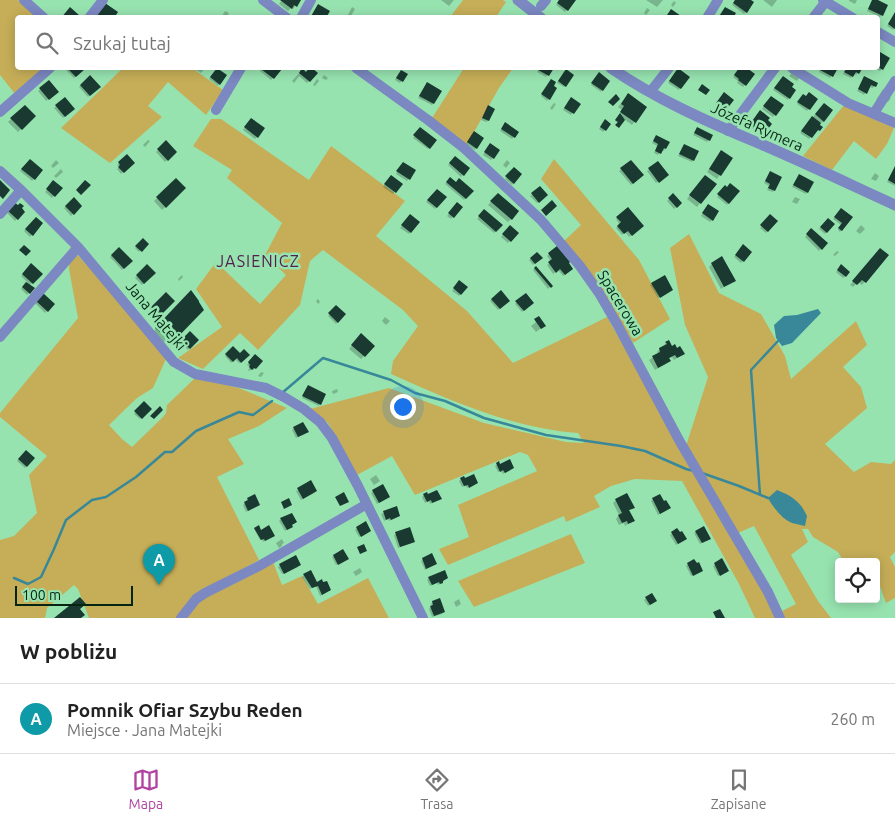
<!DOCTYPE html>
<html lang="pl">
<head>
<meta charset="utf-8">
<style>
	body { margin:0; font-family:Ubuntu,sans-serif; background:#f2f2f2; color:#222 }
	.controls { position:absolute; right:15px; bottom:15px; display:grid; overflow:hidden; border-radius:5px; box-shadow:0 2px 12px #0003 }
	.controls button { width:45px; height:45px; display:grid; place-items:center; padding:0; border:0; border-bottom:1px solid #e0e0e0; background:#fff; color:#222; font:25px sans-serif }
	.scale { position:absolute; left:15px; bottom:12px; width:118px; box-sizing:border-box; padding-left:5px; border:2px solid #042512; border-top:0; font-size:14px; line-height:18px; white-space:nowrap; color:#042512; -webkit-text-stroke:4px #97e3b0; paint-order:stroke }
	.you { position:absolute; left:402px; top:406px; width:18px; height:18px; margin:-12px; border:4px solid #fff; border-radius:50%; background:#1a73e8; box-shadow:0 0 0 8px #1a73e833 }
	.badge { display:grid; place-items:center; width:32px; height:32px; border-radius:50%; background:#b142a0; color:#fff; font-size:16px; font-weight:700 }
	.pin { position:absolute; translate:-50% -41px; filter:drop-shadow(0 1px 2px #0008) }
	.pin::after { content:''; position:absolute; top:26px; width:18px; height:15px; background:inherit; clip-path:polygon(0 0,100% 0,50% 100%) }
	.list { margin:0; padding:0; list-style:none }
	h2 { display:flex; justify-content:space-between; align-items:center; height:65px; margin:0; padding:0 20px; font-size:21px }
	h2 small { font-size:16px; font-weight:400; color:#767676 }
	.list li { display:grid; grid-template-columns:32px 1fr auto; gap:15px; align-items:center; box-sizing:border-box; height:70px; padding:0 20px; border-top:1px solid #e0e0e0 }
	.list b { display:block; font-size:19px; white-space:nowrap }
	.list p { margin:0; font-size:16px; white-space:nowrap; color:#767676 }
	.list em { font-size:16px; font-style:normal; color:#767676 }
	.icon { flex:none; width:28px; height:28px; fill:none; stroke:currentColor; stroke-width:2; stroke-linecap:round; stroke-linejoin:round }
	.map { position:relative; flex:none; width:895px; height:618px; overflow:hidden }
	.search { position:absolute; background:#fff; box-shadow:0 2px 12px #0003; left:15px; right:15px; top:15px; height:55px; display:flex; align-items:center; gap:12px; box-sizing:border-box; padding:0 18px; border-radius:5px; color:#767676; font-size:19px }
	.sheet { height:135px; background:#fff }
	nav { display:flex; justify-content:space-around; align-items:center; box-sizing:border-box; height:70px; border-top:1px solid #e0e0e0; background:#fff; font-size:14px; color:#767676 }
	nav a { display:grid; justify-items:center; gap:2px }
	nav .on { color:#b142a0 }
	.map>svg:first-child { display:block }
	.green { fill:#c6ae58 }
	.water { fill:#388899 }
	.shadow { fill:#0003 }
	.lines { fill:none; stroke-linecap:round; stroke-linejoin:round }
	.stream { stroke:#388899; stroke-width:2.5 }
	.building { fill:#193931 }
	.minor { stroke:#7b88c1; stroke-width:10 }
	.tertiary { stroke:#7b88c1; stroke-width:11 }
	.labels { text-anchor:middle; stroke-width:5; stroke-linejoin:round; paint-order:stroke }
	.street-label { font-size:15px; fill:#042512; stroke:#97e3b0 }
	.neighbourhood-label { font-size:16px; letter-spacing:1px; fill:#541f4c; stroke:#97e3b0 }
</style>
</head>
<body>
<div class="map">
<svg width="895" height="618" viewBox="0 0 895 618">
	<rect width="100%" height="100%" fill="#97e3b0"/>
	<path class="green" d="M0,0H18L38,17L18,18V68H44L15,94L0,75Z
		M463,0H503L506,2L496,17H450Z
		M123,68H192L223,90L206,115L168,82L148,106L162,117L110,163L61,128Z
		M464,68H513L499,88L466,146L432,118Z
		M844,105L894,128L887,144L876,159L854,141L832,170L803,156Z
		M211,119H221L309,180L331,146L405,201L376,236L467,311L513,363L589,326L607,317L743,555L777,618H755L739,584L682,481L635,479L611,486L594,496L600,507L566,522L564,516L448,565L439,549L469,537L458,505L537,471L528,455L520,452L415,495L392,456L357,475L328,423L310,409L389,388L484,423L566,442L584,443L578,433C512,428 451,401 391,374L393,361L418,326L403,310L323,250L310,261L300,305L258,350L240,333L203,369L178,358L222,327L196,289L216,262L260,304L286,275L265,255L282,223L227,178L232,170L193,146Z
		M554,159L639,260L670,319L633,343L605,295L563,242L581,225L541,179Z
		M689,234L719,293L761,314L785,356L791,379L856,321L867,345L843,367L861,387L867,408L825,444L854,472L871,462L891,464L895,460V552L890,557L895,567V598L886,603L876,575V562H844L838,552L813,537L808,529H802L808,542L791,555L818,601L831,618H785L782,611L796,604L754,526L738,533L686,446L708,377L685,325L670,248Z
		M70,247L99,278L166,359L153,388L137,398L109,425L122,439L132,447L162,418L166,413L167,405L195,378L239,388L287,408L259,426L228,439L244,464L217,477L259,560L225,579L228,587L273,562L282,585L302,576L318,604L368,578L389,618H89L78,589L74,585L47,608L45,618H0V540L14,536L37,513L29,475L47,456L0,417V413L78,318L69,269Z
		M571,534L585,563L474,607L458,581Z"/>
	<path class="water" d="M818,309L821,313L792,343L782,346L776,338L774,325L784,316L797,315Z
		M777,490C792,496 800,501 807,516L805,526C801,525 796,524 792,523C782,519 773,507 768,498Z"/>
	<path class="shadow" d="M282,0H300L293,9L291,8L288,11L279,4Z
		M441,0H454L449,6Z
		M560,0H574L565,12L556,5Z
		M646,0H663L657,7Z
		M736,0H749L746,12L744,14L732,5Z
		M763,0H777L772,7Z
		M849,0H857L855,4L849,1Z
		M873,0H875L882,15L880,17L867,11Z
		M674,1L676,3L673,7L671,5Z
		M352,7L355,9L351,16L348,15Z
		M647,8L650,10L646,15L644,13Z
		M225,11L229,13L226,18L222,16Z
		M895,13V28L893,30L887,26Z
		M880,54L882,69L880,71L874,68H878V57Z
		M67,68H82L84,69L74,78L65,69Z
		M196,68H202L204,69L201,73L195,69Z
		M262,68H278L280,69L271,80L260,71Z
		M311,68L317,73L307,83L299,76L294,83L292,81L302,70L306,73Z
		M540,68H553L546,77L537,72Z
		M740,68H744L753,74L743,87L737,83L738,81L733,77Z
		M821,68H836L830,78L819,72Z
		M847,68H857L860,69L856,75L854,73L851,78L843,74Z
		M215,71L219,84L218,86L209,79Z
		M676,71L680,88L679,90L668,83Z
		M564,72L565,86L564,87L557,83Z
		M399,73L406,75L400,83L395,80Z
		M792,73L799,78L797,81L789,76Z
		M324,75L328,78L326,80L322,78Z
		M597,76L602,90L601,92L591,85Z
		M90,77L99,87L88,97L79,87Z
		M864,78L876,83L873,88L869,87L864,95L857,91Z
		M317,79L319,81L315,86L313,85Z
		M781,79L789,98L788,100L773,90Z
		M49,82L57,92L46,101L38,91Z
		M550,82L552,86L549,99L547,101L541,96Z
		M426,85L440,91L432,105L418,98Z
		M883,89L890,93L888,97L891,98L888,102L886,101L884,104L876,100Z
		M722,96L732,100L724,111L715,105Z
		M801,97L816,99L807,111L797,104Z
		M625,98L646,107L632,125L624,119L617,127L616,126L618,123L615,121L622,110L618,107Z
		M64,99L73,109L63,118L54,108Z
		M770,99L782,105L773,117L762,109Z
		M569,100L579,104L571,115L563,110Z
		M554,103L556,104L552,110L550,108Z
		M24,106L34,116L18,132L8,122Z
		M822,106L824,121L822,123L821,122L818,125L821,127L817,132L816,131L809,139L800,133Z
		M488,107V121L486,122L481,120Z
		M758,114L763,133L762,135L749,126Z
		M249,121L257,137L255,139L243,130Z
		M603,123L610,124L603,132L599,129Z
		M504,126L518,132L512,139L500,131Z
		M420,129L435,140L428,149L413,138Z
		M697,129L709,140L707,142L693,135Z
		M472,134L476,148L475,150L466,144Z
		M656,136L669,142L665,149L664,151L662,150L658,155L654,153L657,146L652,143Z
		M148,140L150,141L145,147L143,145Z
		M166,142L176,152L165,162L156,152Z
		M488,146L493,158L491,160L483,155Z
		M683,147L693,160L692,162L678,156Z
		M721,152L731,159L717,179L707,172Z
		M127,156L133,163L121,174L117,169L120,167L117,165Z
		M455,158L468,169L461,177L448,165Z
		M30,160L41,170L32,181L20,171Z
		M56,160L59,163L53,168L51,166Z
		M507,160L510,163L506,168L503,165Z
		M631,161L642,175L631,185L619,171Z
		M658,162L666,176L656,183L647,171Z
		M401,165L414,171L407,181L396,174Z
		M514,168L521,174L512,185L505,179Z
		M61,169L63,172L56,178L54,176Z
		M895,169V186L887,182L893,170Z
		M770,173L774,190L773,192L767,190L769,186L764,183Z
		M875,173L879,176L876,181L871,179Z
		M799,175L807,192L806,194L792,187Z
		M389,178L401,184L393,194L383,187Z
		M450,179L456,184L472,191L464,200L445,184Z
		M702,179L715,184L697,207L687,199Z
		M176,180L185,188L162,210L154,201Z
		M54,182L61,188L52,198L45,192Z
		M725,187L727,189L738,192L727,205L717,197Z
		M540,188L546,195L537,203L530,196Z
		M437,190L445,198L435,209L426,202Z
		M498,194L518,212L508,222L488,205Z
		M673,195L681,203L674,209L667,201Z
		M795,197L800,199L797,204L792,202Z
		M74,199L81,206L71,216L64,208Z
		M15,204L24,212L15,221L7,213Z
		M457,204L461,207L451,219L447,216Z
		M706,207L712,220L710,222L701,216Z
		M627,209L642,226L629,237L625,232L622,235L616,228L620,225L616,219Z
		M841,209L852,218L840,232L838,230L841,225L833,219Z
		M485,211L501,225L494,233L477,219Z
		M410,216L419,222L409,234L400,228Z
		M770,216L776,221L766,233L760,228Z
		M36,218L42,224L30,237L24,231Z
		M828,220L833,224L825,234L819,229Z
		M861,225L865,229L860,234L856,231Z
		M510,227L517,233L508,243L501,237Z
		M811,230L826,243L819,251L805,237Z
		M143,239L148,244L139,252L135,248Z
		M743,246L751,252L741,263L734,257Z
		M119,248L131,261L122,270L110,257Z
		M837,251L839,252L835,256L833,255Z
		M877,252L887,256L862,285L858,282L853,287L850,285Z
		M537,253L541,258L533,265L529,260Z
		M549,254L570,271L563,276L558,270L553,274L547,265L551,262L547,256Z
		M712,264L734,280L721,289L709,267Z
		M31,265L41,274L29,286L33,289L27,295L21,289L27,282L21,276Z
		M147,266L154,273L142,285L135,278Z
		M841,266L849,272L843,278L836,272Z
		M536,267L551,286L548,289L533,270Z
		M182,275L183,277L179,281L178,279Z
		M459,282L466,287L459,296L452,291Z
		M652,284L670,291L658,298L650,285Z
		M191,292L202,310L168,345L152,333Z
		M501,292L509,301L498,310L490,301Z
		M166,294L173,301L157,317L150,309Z
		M525,294L532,303L522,312L515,304Z
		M43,295L53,304L45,313L35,303Z
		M318,299L320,302L318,304L316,301Z
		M336,307L345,314L336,324L328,316Z
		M385,317L390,321L386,325L382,321Z
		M538,318L544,326L536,332L531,326L536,322L535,320Z
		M190,333L197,340L188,350L180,342Z
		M361,335L374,346L361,359L349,349Z
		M666,343L672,348L677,349L683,354L674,360L672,357L668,359L669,361L666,364L655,370L649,360L658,354L657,352Z
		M233,348L239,355H248L239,363L235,359L231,363L225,356Z
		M255,355L262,361L253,370L252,369L249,371L248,370L250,367L247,365Z
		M261,372L264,373L261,377L258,376Z
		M308,387L320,404L319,406L302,398Z
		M337,389L338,392L333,394L332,391Z
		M144,403L150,409L140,419L134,414Z
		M294,428L305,434L296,438L292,430Z
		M26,451L33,458L25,468L17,461Z
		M499,463L500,465L511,470L503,474L501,471L498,472L495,466Z
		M376,475L380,481L374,485L370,479Z
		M461,479L475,484L467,488L466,486L462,487L459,481Z
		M311,482L314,493L301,500L296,491Z
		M373,491L388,497L377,504L371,493Z
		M424,495L438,500L430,504L429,501L425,503L422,497Z
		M247,499L257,506L246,512L243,505L246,502V501Z
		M653,499L667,510L658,515L651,501Z
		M616,500L633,508L628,511L633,521L625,526L624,523L619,525L616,519L619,515L613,503Z
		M396,508L399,516L389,521L388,519L384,521L381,514Z
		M281,519L291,525L290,528L285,531L279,521Z
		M258,527L261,531L272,537L263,542L262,539L260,540L254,529Z
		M357,528L368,532L359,537L355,530Z
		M677,530L684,541L676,545L670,535Z
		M696,532L707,540L700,544L694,533Z
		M396,534L412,543L398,548L394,535Z
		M282,539L284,543L282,544V546L279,548L276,543Z
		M334,556L346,560L336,565L332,557Z
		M423,559L435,564L425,570L421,561Z
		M722,560L726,572L718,576L713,566Z
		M688,564L700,572L691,576L686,566Z
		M280,565L298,567L282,574L278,567Z
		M360,568L362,572L356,576L353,572Z
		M304,575L330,590L320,596L316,586L310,589L302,577Z
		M429,578H447L441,581L442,582L440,584L438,585L437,583L430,586L427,580Z
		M651,594L654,602L648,606L644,600Z
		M459,599L461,604L456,607L454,602Z
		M433,602L444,612L442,614L432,617L429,609L432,606L431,604Z"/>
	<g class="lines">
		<path class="stream" d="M282,393L323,358L391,380L415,393L445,401L484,418L546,435L621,446L645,451L686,469L694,471
			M702,473L739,486L768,498
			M760,495L751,370L778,341
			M14,578L28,584L41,577L54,549L66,520L92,500L106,497L136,477L165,452H172L196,431L239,412L253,415L272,401"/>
	</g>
	<path class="building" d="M280,0H301L297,7L294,5L292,9Z
		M559,0H576L568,11L557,3Z
		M735,0H751L754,2L747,13L733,3Z
		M872,0H878L888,5L883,16L868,9Z
		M105,3L118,12L114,18H101L97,15Z
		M318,4L330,11L326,18H310Z
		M70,7L80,16L78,18H61Z
		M725,7L736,13L733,18H718Z
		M671,9L681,16L680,18H665Z
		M895,12V29L888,24Z
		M880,52L890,58L883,70L878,67V57Z
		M67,68H84L85,69L76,77Z
		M217,68L227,75L220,85L210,77Z
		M302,68L306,72L309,68H312L318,73L310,82L299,73Z
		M539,68H554L549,76L538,70Z
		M678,68L690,77L681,89L669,81Z
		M739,68H747L755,74L746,86L738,80L739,79L734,75Z
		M821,68H838L833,77L820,70Z
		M847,68H859L862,69L859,74L856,72L853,77L844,72Z
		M261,69V68H280L282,69L274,79Z
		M566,69L574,75L566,87L558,81Z
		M401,70L408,74L403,82L396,78Z
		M599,72L610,81L603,91L591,83Z
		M90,75L101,87L90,96L80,85Z
		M783,76L794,84L792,87L796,90L790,99L774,88Z
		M864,76L878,83L876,87L871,85L867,94L858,89Z
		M551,79L556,82L554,86L557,88L550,100L541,94Z
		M49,80L59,92L49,100L39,88Z
		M427,82L442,91L434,104L419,96Z
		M702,84L710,90L706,95L698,90Z
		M724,92L734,100L726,110L716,103Z
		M809,92L818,99L810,110L797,102L803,94L806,96Z
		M628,93L647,107L636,123L620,112L624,106L621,104Z
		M616,94L620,99L613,106L608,102Z
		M771,96L784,105L776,116L763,106Z
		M65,97L75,109L65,117L55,105Z
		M571,97L581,104L574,114L564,108Z
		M824,103L833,110L824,122L815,114Z
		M25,105L36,116L22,130L10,118Z
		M488,105L495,109L489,121L482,118Z
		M760,110L770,118L768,120L772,124L764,134L750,124Z
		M620,113L625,120L619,128L615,125L618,122L615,120Z
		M812,116L821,123L820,125L823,127L820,131L818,130L812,138L801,131Z
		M251,118L265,128L258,138L244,127Z
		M605,119L611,124L606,131L600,127Z
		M505,122L519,132L515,138L501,129Z
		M420,127L437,140L430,149L413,135Z
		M697,127L713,135L710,141L694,133Z
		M474,131L484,138L477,149L467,142Z
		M656,135L670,142L666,149L664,148L661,154L655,151L658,144L653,141Z
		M166,140L177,152L168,161L157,149Z
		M490,143L500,150L494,159L484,152Z
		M684,144L699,151L694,161L679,154Z
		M721,150L733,158L721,176L709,169Z
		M127,154L135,163L124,173L118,167L120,165L118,162Z
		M455,156L470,168L464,176L449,163Z
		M30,159L43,170L35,180L21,169Z
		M631,160L644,175L633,184L620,168Z
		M658,161L669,175L659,183L648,168Z
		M403,162L416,170L410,180L396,171Z
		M895,166V184L888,180Z
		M514,167L522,174L514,184L505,176Z
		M770,171L782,177L775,191L768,188L770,184L765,181Z
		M799,174L814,182L808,193L793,185Z
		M391,175L403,184L396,193L384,184Z
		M705,175L717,184L701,204L689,195Z
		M450,177L456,182L459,178L474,191L466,199L446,182Z
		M176,178L186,188L166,208L156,197Z
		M0,180L10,190L3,199L0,196Z
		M53,180L63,188L55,197L46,189Z
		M85,180L91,185L81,195L76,190Z
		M730,183L740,191L729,204L717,194L725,185L727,187Z
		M540,186L548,195L539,203L531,193Z
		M437,189L447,197L437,208L427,200Z
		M498,193L519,211L512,220L490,201Z
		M673,193L682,203L677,208L668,198Z
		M74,197L82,206L74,215L65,206Z
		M552,200L557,206L546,216L541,210Z
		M457,202L463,207L454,218L448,213Z
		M15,203L18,205L20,203L24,206L22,208L25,212L18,220L8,211Z
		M708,204L719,211L713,221L702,213Z
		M628,207L644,226L632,236L628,231L624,234L617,226L621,222L616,217Z
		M841,208L853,217L842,231L838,228L842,223L834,217Z
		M484,209L503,225L496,232L478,216Z
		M410,214L420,222L411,233L401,225Z
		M770,214L778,221L768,232L760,225Z
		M36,217L43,223L33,236L25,229Z
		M828,218L835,224L827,233L820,227Z
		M510,225L519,233L511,242L502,234Z
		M811,228L828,243L822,250L806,234Z
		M143,238L149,244L142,252L135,246Z
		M743,244L752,252L744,262L735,255Z
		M24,245L31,251L26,256L19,250Z
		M557,246L570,262L569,263L573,269L565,275L560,269L556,273L548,262L552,259L548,253Z
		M119,247L133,261L124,269L111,255Z
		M880,248L889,255L866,283L862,280L857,285L852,281Z
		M537,252L543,258L535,264L530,258Z
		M722,256L736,281L724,287L711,263Z
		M31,263L43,274L33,284L22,274Z
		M147,264L156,273L144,284L136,275Z
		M841,264L850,272L846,277L837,270Z
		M536,266L553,286L551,288L534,268Z
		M665,275L673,290L660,298L651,283Z
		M459,280L468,287L461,295L453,288Z
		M26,282L35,288L30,294L22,287Z
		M191,290L199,301V302L204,310L173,342L155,328Z
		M501,290L510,301L500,309L491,299Z
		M166,292L175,301L160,316L151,307Z
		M43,293L55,304L48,312L36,301Z
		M526,293L534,303L524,311L515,301Z
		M336,305L346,314L338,323L328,313Z
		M539,316L546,326L541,329L534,319Z
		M190,331L199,340L190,349L181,340Z
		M361,333L375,346L365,357L351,345Z
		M669,340L672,346L675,344L677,348L680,346L685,354L677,358L675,355L669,358L671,361L658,368L652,356L660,352L659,348L667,344L665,342Z
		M233,346L240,353L244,349L250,355L241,363L237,358L233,362L225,354Z
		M255,354L263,361L256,369L254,368L252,370L249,367L250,365L248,362Z
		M308,385L326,394L321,405L302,396Z
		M144,401L152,409L142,419L134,411Z
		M160,406L163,410L154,419L150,416Z
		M303,422L309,432L298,437L293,427Z
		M26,450L35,458L27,467L18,459Z
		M510,459L514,468L505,473L503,470L500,472L496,463L499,461L500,464Z
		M474,474L478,483L469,488L468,485L464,486L460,478L464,476L465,478Z
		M311,480L317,491L303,499L297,488Z
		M383,484L390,497L379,503L372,490Z
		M437,490L442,499L432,503L431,500L427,502L423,494L427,492L428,494Z
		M344,492L349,502L340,506L335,497Z
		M627,493L635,508L629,510L635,521L628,524L627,521L622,523L618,515L622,513L615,499Z
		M255,494L260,505L248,511L244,502L248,500L247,498Z
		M660,494L664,501L666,500L671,508L660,514L652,498Z
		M289,498L292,505L284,509L281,502Z
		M397,506L400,516L391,520L390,518L386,520L383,511Z
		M292,513L297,522L292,525L293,527L287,530L280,518Z
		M366,521L371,531L361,537L356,527Z
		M259,525L261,530L269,525L275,536L265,541L264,539L261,540L254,528Z
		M704,526L711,539L702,543L695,531Z
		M410,527L415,542L400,547L395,532Z
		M677,528L680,532L682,531L687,539L678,544L671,532Z
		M364,544L367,551L360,554L357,547Z
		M343,549L349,559L338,565L333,555Z
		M432,553L437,564L426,569L422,558Z
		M296,555L301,565L284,574L279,564Z
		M722,558L729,571L720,576L714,563Z
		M694,559L697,563L699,562L703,571L693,576L687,563Z
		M311,570L317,582L322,579L323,582L327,581L331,590L322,595L318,586L312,588L303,574Z
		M445,570L448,578L443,581V583L440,584L439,582L432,585L428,577Z
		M652,593L657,601L650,605L645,597Z
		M80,597L86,604L80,609L85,615L81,618H54Z
		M440,598L445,612L434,616L430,606L433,605L432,601Z
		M720,609L725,618H716L713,612Z"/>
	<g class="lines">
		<path class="minor" d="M24,0L44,18
			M263,0L287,18
			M823,0L853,18
			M541,6L546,0
			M89,18L103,0
			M301,18L311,0
			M707,18L718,0
			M813,18L827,0
			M878,32L895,42
			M356,68L428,120L464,148L541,220L580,266L599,293L617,324L679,440L768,592L780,618
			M792,68L848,103L895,123
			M650,92L669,68
			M216,110L241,68
			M0,112L50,68
			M874,113L895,81
			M728,131L775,68
			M0,171L21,190L78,247L174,362L195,374L266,388L284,397L304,409L320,422L332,438L358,486L423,618
			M0,214L21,190
			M0,337L78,247
			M181,618L196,599L205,593L259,566L367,504"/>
		<path class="tertiary" d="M518,0L541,18
			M611,68C656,99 706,121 756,142C803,162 849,184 895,205"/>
	</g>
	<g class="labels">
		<g class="street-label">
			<text transform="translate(757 127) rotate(24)" y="5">Józefa Rymera</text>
			<text transform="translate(620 303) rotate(59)" y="5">Spacerowa</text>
			<text transform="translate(156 316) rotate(50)" y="5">Jana Matejki</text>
		</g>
		<g class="neighbourhood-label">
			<text x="258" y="267">JASIENICZ</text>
		</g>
	</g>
</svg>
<div class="controls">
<button><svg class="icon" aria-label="locate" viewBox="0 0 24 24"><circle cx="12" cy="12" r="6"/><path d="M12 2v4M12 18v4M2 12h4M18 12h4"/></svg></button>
</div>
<div class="scale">100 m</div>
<div class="you"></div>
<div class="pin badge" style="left:159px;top:585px;background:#0f9aa8">A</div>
<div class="search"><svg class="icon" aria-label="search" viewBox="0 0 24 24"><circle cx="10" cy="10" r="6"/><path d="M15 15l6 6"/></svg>Szukaj tutaj</div>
</div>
<section class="sheet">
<h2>W pobliżu<small></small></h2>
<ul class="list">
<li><span class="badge" style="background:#0f9aa8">A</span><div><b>Pomnik Ofiar Szybu Reden</b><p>Miejsce · Jana Matejki</p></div><em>260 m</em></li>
</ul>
</section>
<nav>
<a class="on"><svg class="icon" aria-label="map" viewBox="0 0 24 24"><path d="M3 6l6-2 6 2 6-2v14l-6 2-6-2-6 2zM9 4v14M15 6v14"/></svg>Mapa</a>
<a><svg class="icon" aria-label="directions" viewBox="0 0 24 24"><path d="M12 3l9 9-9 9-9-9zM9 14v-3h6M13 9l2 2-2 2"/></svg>Trasa</a>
<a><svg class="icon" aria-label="saved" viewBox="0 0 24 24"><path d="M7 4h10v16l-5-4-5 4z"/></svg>Zapisane</a>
</nav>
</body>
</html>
